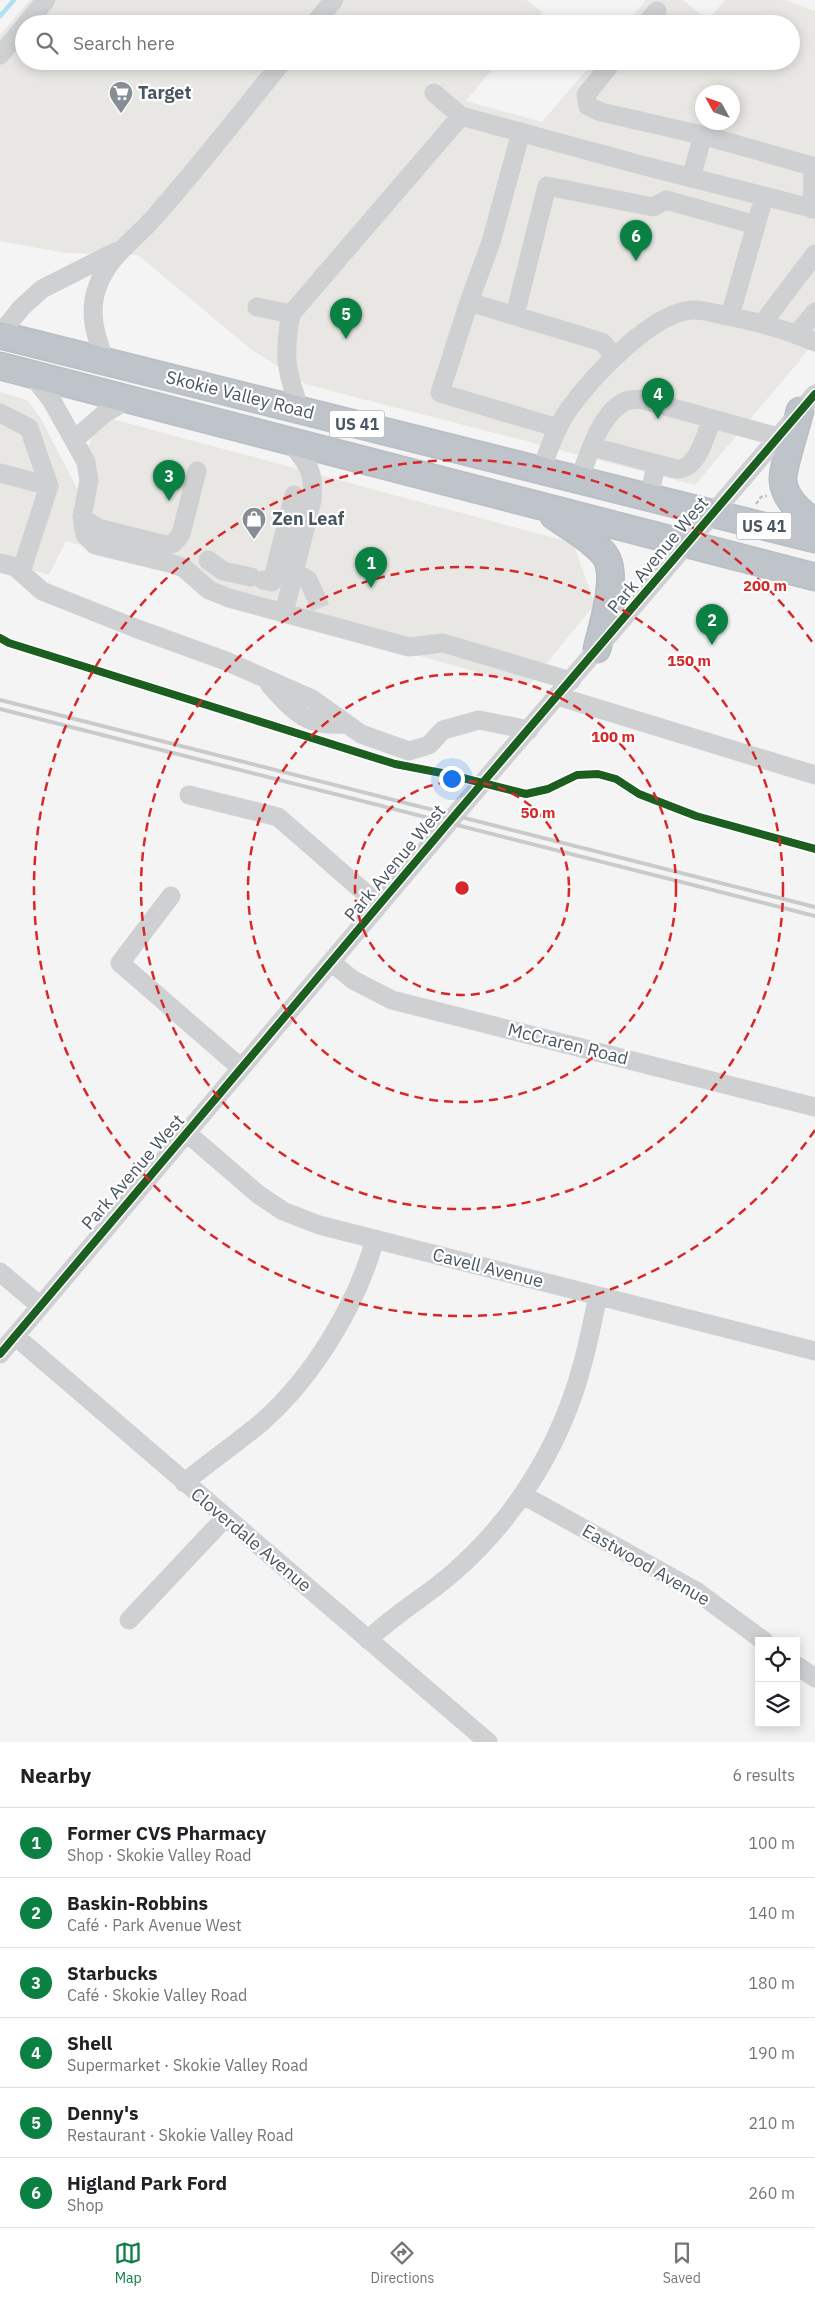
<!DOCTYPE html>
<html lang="en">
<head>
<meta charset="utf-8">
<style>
	body { margin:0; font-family:"IBM Plex Sans",sans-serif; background:#f2f2f2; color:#202124 }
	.controls { position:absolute; right:15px; bottom:15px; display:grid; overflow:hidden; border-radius:0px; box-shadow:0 2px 12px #0003 }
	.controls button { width:45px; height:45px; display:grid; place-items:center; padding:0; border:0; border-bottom:1px solid #e0e0e0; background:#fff; color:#202124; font:25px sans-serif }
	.compass { position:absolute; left:695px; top:85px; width:45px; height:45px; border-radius:50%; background:#fff; box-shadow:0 2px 12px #0003; rotate:310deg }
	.you { position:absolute; left:451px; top:778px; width:18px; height:18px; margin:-12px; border:4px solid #fff; border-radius:50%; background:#1a73e8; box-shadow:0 0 0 8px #1a73e833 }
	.badge { display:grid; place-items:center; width:32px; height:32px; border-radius:50%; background:#0b8043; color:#fff; font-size:16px; font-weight:700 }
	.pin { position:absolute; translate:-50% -41px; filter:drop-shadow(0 1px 2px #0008) }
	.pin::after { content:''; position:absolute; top:26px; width:18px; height:15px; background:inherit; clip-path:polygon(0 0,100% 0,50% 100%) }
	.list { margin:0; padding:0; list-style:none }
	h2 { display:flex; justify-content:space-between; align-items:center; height:65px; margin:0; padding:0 20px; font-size:21px }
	h2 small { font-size:16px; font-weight:400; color:#757577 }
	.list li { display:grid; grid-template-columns:32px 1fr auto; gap:15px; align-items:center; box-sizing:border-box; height:70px; padding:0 20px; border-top:1px solid #e0e0e0 }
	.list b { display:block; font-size:19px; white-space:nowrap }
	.list p { margin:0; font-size:16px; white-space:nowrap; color:#757577 }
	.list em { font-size:16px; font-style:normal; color:#757577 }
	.icon { flex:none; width:28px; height:28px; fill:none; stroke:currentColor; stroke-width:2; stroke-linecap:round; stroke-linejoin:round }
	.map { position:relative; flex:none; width:815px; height:1742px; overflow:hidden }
	.search { position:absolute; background:#fff; box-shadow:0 2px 12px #0003; left:15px; right:15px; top:15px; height:55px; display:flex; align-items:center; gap:12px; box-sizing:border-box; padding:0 18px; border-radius:28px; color:#757577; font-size:19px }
	.sheet { height:485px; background:#fff }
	nav { display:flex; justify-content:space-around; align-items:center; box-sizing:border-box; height:70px; border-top:1px solid #e0e0e0; background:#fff; font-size:14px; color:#757577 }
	nav a { display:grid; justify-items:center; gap:2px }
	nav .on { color:#0b8043 }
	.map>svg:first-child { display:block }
	.commercial { fill:#e8e7e3; fill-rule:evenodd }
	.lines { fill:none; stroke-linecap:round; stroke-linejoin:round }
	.stream { stroke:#aee2f0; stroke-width:4.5 }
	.minor-tunnel { stroke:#d2d4d7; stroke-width:19; stroke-dasharray:19 9; stroke-linecap:butt }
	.highway-casing { stroke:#b9bec3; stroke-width:29 }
	.path { stroke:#bcc7c4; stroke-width:2.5; stroke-dasharray:4 2.5; stroke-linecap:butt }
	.minor { stroke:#ced0d2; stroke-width:19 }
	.highway { stroke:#bec4c9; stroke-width:26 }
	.rail { stroke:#c9cacc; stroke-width:4 }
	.cycleway-casing { stroke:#fff; stroke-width:11 }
	.cycleway { stroke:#1b5e20; stroke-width:8 }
	.ring { fill:none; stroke:#d62828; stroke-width:2.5; stroke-dasharray:9 6 }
	.labels { text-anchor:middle; stroke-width:4.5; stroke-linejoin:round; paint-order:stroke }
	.shield { fill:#fff; stroke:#808990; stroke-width:1 }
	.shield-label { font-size:16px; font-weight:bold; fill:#4a5661 }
	.poi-label { font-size:18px; font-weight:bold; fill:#4a5661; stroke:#fff; text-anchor:start }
	.street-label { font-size:18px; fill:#4a5661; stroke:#fff }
	.centre { fill:#d62828; stroke:#fff; stroke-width:2.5 }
	.ring-label { font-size:15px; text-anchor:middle; font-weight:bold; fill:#d62828; stroke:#fff; stroke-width:4.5; stroke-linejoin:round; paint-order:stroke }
</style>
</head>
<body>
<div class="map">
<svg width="815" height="1742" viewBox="0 0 815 1742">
	<rect width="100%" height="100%" fill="#f4f4f4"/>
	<path class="commercial" d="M30,0H527L542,12L531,24H24V61H499L466,101L542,122L594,61H791V24H626L646,0H683L708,20L725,0H786L815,11V342L695,485L305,384L248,347L138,255L66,253L0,241V35ZM702,92H732V122H702Z
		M0,392L27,400L40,417L78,490L97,415L573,543L595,604L528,686L201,596L172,571L66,541L49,575L0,560Z"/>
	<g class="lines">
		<path class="stream" d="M0,16L14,0"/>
		<path class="minor-tunnel" d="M315,595L320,608"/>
		<defs>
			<path id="highway" d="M0,335L815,539
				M0,366L815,577
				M800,411C797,424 782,469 783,480C784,499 801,512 815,523
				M554,516C570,527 590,538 603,553C621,572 602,626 597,649"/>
		</defs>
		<use href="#highway" class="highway-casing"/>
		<path class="path" d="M756,504L761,497L767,496"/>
		<path class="minor" d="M26,24L46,0
			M314,24L334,0
			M646,24L657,11
			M0,55L24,27
			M613,61L586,95L588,106L601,112L706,136
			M434,93L461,116
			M521,132L491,242L469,302L602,342L615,357
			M691,178L702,139L706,136L815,167
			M812,209L813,167
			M469,302L440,393L558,428
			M257,307L291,314
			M515,315L547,186L653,207L666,200L756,225
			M730,316L764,197
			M762,324L815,254
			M0,334L22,307L42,289L115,252
			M797,334L815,312
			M105,362C96,336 88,314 97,288C107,259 129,244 149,223C196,171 239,115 283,61
			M31,374L52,401L86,462L89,481L82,517L85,535L95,545L173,564L184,568L209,590L229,598L409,647L443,643L571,681
			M300,410C286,370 283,356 291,314L461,116L641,165L815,209
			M0,413L29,428L49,486L21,572
			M74,440L105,413L129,399
			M593,447L676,469C698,470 705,436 712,419
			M541,471C549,449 556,427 569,409C592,377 654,310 694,310C705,310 717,314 728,316C758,322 787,330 815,342
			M0,473L49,486
			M579,480C589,455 599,415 624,402C629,399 635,400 640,399L778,437
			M649,498L656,464
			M82,517L98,528L166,545L174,543L181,534L197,471
			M208,560L223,571L251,577
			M0,563L15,567L42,591L135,628L226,661L312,699L361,734L409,751L429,745L443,730L479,720L529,730
			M294,571L308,580L315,595
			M263,580L272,582L294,495
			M284,613L312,500C315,470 307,463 289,441
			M269,684C295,713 306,727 347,724
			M557,696L815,775
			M189,795L278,817L379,905
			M171,896L120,963L241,1068
			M331,962L353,980L392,1000L815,1107
			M187,1133L259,1195L283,1211L319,1225L815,1351
			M0,1272L39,1305
			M15,1336L488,1742
			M0,1354L455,815L815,394
			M184,1483C209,1462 237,1443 262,1422C313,1377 357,1305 375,1239
			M523,1495L696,1591L764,1641
			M129,1620L225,1518
			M368,1640C394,1614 427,1596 454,1572C517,1517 562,1443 583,1362C589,1341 593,1318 598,1296
			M796,1665L815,1678"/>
		<use href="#highway" class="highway"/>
		<path class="rail" d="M0,700L815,907
			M0,709L815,916"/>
		<defs>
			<path id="cycleway" d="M0,638L9,643L395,764L447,774L526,794L548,789L577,775L598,774L616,779L639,794L696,816L815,849
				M0,1354L455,815L815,394"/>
		</defs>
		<use href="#cycleway" class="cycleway-casing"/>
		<use href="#cycleway" class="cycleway"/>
	</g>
	<g class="ring">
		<circle cx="462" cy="888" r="107"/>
		<circle cx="462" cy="888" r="214"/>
		<circle cx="462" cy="888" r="321"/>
		<path d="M815 1130A428 428 0 1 1 815 646"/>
	</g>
	<defs>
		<symbol id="supermarket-pin" viewBox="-11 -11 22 30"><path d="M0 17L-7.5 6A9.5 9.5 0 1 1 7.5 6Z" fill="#868d94" stroke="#fff"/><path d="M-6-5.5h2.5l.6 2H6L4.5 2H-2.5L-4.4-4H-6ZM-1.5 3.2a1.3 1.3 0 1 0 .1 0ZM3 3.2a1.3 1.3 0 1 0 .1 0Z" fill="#fff"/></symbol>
		<symbol id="shop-pin" viewBox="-11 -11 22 30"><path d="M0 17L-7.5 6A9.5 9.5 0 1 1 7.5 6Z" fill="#868d94" stroke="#fff"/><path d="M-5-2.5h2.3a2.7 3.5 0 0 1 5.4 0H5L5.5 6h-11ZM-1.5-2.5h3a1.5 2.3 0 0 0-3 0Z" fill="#fff"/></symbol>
	</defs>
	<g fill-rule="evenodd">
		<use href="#supermarket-pin" x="107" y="79" width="28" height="38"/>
		<use href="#shop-pin" x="240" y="505" width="28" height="38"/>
	</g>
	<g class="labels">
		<g class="shield">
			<rect x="329.5" y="410.5" width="55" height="27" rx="4"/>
			<rect x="736.5" y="512.5" width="55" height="27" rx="4"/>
		</g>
		<g class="shield-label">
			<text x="357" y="430">US 41</text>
			<text x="764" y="532">US 41</text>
		</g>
		<g class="poi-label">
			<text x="138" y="99">Target</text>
			<text x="272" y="525">Zen Leaf</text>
		</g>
		<g class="street-label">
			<text transform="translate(240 395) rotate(14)" y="6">Skokie Valley Road</text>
			<text transform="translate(658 555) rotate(-50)" y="6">Park Avenue West</text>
			<text transform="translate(395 863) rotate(-50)" y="6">Park Avenue West</text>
			<text transform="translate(568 1044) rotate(14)" y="6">McCraren Road</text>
			<text transform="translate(133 1172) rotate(-49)" y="6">Park Avenue West</text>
			<text transform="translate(488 1268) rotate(14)" y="6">Cavell Avenue</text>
			<text transform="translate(251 1540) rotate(40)" y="6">Cloverdale Avenue</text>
			<text transform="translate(646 1565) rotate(30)" y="6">Eastwood Avenue</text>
		</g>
	</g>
	<circle cx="462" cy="888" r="8" class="centre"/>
	<g class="ring-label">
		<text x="765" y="591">200 m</text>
		<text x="689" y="666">150 m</text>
		<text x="613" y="742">100 m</text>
		<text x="538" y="818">50 m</text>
	</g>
</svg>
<div class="controls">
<button><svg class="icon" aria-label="locate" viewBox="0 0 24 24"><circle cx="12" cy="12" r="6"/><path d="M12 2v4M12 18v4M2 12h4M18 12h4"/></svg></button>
<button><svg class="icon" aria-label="layers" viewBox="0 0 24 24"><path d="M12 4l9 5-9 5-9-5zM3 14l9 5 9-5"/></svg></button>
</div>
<svg class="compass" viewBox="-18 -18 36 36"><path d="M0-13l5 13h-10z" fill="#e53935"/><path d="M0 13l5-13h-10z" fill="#757577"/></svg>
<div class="you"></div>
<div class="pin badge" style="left:371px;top:588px">1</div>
<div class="pin badge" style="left:712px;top:645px">2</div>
<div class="pin badge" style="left:169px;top:501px">3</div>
<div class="pin badge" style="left:658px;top:419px">4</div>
<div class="pin badge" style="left:346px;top:339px">5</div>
<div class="pin badge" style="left:636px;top:261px">6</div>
<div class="search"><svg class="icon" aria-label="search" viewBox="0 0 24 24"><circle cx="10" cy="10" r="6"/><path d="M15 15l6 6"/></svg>Search here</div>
</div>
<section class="sheet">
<h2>Nearby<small>6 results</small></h2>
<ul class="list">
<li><span class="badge">1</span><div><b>Former CVS Pharmacy</b><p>Shop · Skokie Valley Road</p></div><em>100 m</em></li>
<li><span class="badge">2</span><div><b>Baskin-Robbins</b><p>Café · Park Avenue West</p></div><em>140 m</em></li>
<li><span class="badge">3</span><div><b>Starbucks</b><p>Café · Skokie Valley Road</p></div><em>180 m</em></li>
<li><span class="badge">4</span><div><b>Shell</b><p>Supermarket · Skokie Valley Road</p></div><em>190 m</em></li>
<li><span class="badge">5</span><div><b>Denny's</b><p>Restaurant · Skokie Valley Road</p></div><em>210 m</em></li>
<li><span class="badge">6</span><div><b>Higland Park Ford</b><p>Shop</p></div><em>260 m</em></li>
</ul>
</section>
<nav>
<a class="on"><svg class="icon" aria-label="map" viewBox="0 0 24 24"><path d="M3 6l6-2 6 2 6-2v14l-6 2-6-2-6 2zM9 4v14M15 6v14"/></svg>Map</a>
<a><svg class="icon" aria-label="directions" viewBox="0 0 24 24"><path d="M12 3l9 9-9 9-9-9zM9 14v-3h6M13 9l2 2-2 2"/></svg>Directions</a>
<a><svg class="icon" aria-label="saved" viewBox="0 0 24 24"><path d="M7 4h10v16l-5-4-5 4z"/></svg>Saved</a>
</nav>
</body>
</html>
